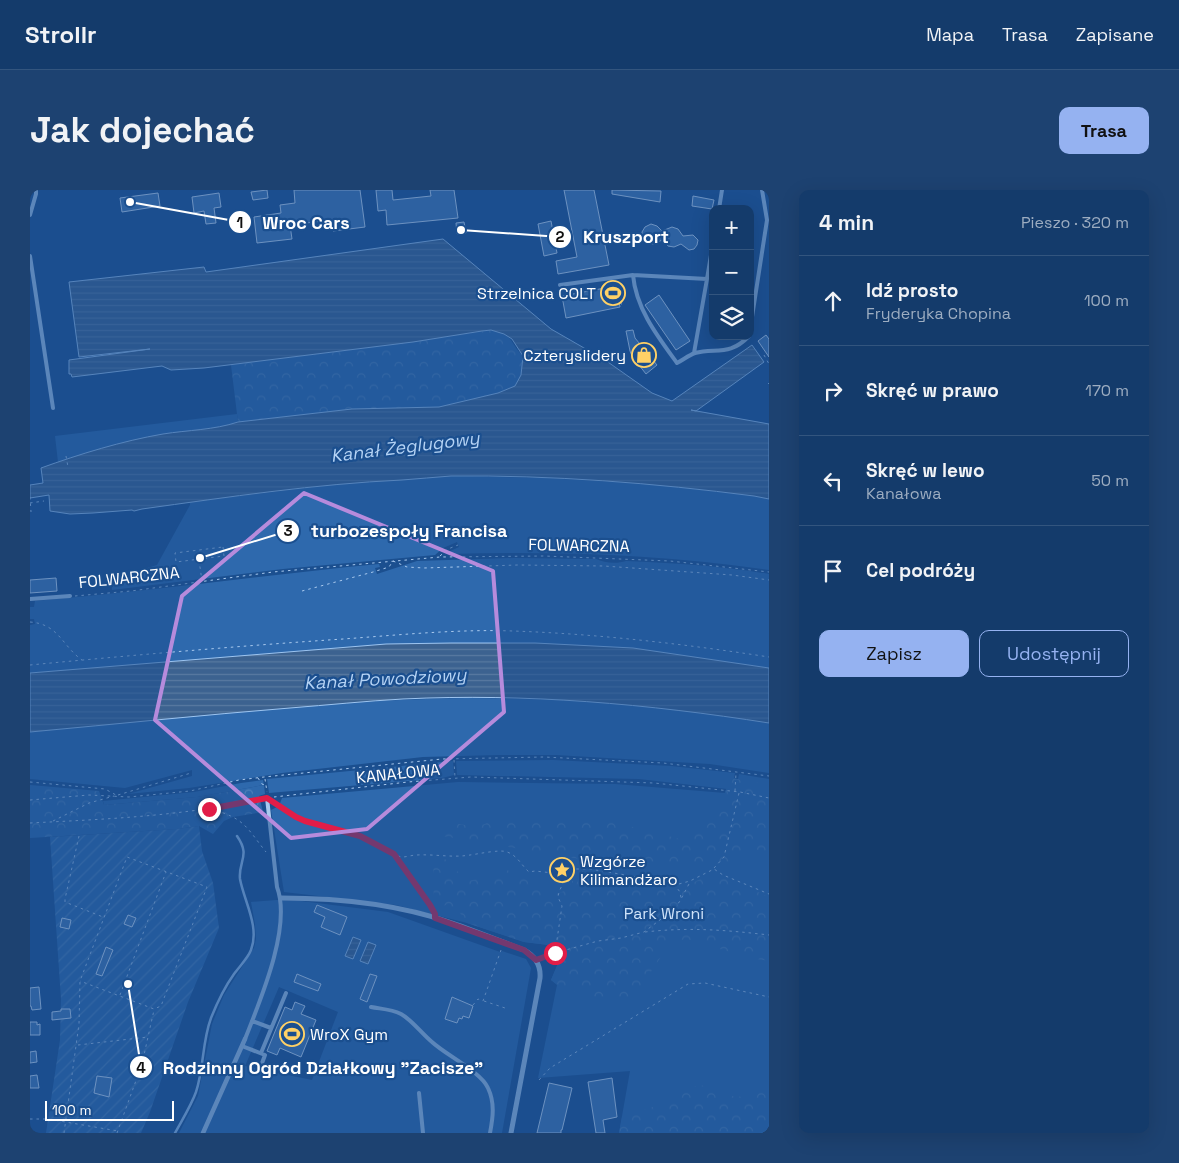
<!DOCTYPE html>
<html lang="pl">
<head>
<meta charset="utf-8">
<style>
	body { margin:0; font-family:"Space Grotesk",sans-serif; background:#1d4271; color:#f1f3f6 }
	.controls { position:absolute; right:15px; top:15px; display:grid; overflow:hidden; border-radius:10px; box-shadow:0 5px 20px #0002 }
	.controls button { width:45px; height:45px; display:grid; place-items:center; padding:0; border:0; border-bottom:1px solid #33557e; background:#143b6b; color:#f1f3f6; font:25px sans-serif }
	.scale { position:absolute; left:15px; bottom:12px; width:129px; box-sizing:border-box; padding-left:5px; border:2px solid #fff; border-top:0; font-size:14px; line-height:18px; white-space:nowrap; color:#fff; -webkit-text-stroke:4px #1b4f8f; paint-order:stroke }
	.stop { position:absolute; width:15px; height:15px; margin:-11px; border:4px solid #e11d48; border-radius:50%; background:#fff }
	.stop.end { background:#e11d48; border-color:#fff; box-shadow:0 1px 5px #0008 }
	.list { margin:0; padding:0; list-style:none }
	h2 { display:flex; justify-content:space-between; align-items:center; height:65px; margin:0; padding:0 20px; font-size:21px }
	h2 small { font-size:16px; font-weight:400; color:#9dadc1 }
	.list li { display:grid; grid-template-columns:32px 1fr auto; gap:15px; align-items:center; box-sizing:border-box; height:90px; padding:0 20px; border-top:1px solid #33557e }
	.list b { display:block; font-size:19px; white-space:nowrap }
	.list p { margin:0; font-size:16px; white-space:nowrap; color:#9dadc1 }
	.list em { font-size:16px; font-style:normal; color:#9dadc1 }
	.actions { display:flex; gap:10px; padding:15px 20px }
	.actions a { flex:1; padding:11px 0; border:1px solid #95b2f1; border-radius:10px; text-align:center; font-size:18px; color:#95b2f1 }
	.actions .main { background:#95b2f1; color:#111 }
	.icon { flex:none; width:28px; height:28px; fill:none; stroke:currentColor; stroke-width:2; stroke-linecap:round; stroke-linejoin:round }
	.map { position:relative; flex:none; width:739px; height:943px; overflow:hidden; border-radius:10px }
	header { display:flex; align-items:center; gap:30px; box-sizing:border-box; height:70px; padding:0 25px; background:#143b6b; border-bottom:1px solid #33557e }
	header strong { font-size:24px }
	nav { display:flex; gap:28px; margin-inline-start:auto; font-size:18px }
	.intro { display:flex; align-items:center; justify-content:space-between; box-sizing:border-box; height:120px; padding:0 30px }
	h1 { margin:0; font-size:35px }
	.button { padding:12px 22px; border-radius:10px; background:#95b2f1; color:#111; font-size:18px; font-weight:700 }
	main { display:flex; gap:30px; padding:0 30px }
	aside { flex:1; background:#143b6b; border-radius:10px; box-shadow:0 5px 20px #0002 }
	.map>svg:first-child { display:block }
	.green { fill:#2e69ad; fill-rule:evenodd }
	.forest { fill:url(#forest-crowns) }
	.garden { fill:url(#garden-furrows) }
	.water { fill:url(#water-rules); stroke:#9cc4f0 }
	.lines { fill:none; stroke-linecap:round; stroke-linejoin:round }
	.stream { stroke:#9cc4f0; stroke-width:2.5 }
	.building { fill:#4478b7; stroke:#cfe3fa }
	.path { stroke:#a9c9ee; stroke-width:1; stroke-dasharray:2.5 4; stroke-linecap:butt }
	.service { stroke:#a9c9ee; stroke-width:4 }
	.pedestrian { stroke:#a9c9ee; stroke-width:4.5 }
	.minor { stroke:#a9c9ee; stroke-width:5 }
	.route { stroke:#e11d48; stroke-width:6 }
	.marked { fill:none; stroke:#b68bdc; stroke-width:4; stroke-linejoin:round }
	.labels { text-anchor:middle; stroke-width:4.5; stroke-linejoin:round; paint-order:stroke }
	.poi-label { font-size:16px; fill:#fff; stroke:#1b4f8f; text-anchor:end }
	.street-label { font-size:16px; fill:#fff; stroke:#1b4f8f }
	.park-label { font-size:16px; fill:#cfe3fa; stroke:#1b4f8f }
	.water-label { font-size:18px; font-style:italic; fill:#b5d3f5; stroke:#1b4f8f }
	.leader { fill:none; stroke:#fff; stroke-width:2 }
	.callout-dot { fill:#fff; stroke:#1b4f8f; stroke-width:2 }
	.mark-label { font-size:15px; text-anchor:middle; font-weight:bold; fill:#111 }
	.callout-label { font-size:18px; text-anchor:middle; font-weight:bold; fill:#fff; stroke:#1b4f8f; stroke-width:4.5; stroke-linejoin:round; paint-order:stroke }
</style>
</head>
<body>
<header>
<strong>Strollr</strong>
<nav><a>Mapa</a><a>Trasa</a><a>Zapisane</a></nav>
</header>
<div class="intro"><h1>Jak dojechać</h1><a class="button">Trasa</a></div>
<main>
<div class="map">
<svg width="739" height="943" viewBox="0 0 739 943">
	<defs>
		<pattern id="forest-crowns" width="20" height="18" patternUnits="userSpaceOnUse" patternTransform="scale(1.25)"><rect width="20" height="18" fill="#2e69ad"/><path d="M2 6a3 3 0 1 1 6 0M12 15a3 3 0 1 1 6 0" fill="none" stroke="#4d80b9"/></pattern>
		<pattern id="garden-furrows" width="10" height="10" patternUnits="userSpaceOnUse" patternTransform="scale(1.25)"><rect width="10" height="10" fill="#2e69ad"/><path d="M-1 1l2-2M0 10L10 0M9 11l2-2" fill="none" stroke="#4d80b9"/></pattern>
		<pattern id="water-rules" width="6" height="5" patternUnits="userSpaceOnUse" patternTransform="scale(1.25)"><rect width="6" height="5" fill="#3c6290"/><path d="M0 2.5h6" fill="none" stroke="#597aa1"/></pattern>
	</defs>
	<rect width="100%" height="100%" fill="#1b4f8f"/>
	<path class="green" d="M207,224L208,232L196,236L132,245L28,272L25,246Z
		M420,286L514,288L622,294L724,306L739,309V380C632,364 525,361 417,364L416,363L429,357L427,352L413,358L405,365L253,379L82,400L81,389L127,375L160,315V312L326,292Z
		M484,368L566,369C574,373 587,374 596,371C644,373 691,376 739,384V478L603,458L65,479L0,483V435L5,434L4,429H0V417H4L5,411C120,401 234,385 349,374L350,377L345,378L347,384L387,371Z
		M436,508C492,509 548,509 603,514C649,519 694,526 739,533V583L680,574L526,565H468L393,567L252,583L159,598L98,604L162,586V580L95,598L0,589V542C145,528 291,510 436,508Z
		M523,570L641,576L705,583L704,588L708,589L709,584L739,589V943H589L600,881L508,888L527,795L521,790L535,757L494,752L437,733L366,715L254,702L241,620L249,616L252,608L428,592L585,594L695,603L697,599L609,589L427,585L426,571Z
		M423,571L424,585L412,588L239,603L237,589Z
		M233,590L234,595L167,607L74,615L73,611L164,602L211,593Z
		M247,710L271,711L358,722L470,762L472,761L496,769L501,778L472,943H149L168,906L182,834L194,805L224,758L226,749L225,734L221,712ZM249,797L308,822L282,890L215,876Z"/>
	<path class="forest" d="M461,140C485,145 479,153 493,166L491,185L485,196L468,203L409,217L322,219L208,232L201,175L383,152Z
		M701,588L739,595V662L719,658L706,675L592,676L412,646L423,633C441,636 447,639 463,630L567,628L650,649L687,621Z
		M0,595L69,601L74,615L167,607L234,595L235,604L229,606L233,622L203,627L194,631L183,644L169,636L147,639L0,648Z
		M405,659L437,691L454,688L477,680L514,699L521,706L534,701L539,694L547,693L549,683L552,681L631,693L659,695L674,687L687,684L739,707V771L716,767L657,749L641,752L608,801L592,812C572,808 537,803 521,790L535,757L494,752L437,733L430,723L416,715L411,717L404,712L403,685Z
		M739,887V943H589L592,927L632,914L666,896L685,895L700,906L716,907L730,901Z"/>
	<path class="garden" d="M169,636L172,661L183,693L189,738L158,812L120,922L111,943H16L30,850L31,809L20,647L147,639Z"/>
	<path class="water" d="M413,49L521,139L575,170L622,203L642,211L722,155L734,172L666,221L661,220L739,234V309L724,306C624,293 522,285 421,286C405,287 388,289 372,290C285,294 199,307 112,319L104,321L102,320L63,323L40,324L20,321L19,305L0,308V295L13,293L11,278C50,264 92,251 133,244C158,240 184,240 208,232L322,219L409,217L468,203L485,196L491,185L493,166L482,149L474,144L461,140L452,141L383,152L174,178L141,180L132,176L42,187L41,184H39V170L120,159L49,167L39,92L174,77L176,82Z
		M421,453H505L603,458L739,478V533C618,514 496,503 373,509C336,511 298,515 260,518C173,525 87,534 0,542V483L356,454Z
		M323,747L331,750L323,769L315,766Z
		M338,752L346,755L338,774L330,771Z"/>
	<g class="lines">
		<path class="stream" d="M145,943C152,930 161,916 166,902C174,878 172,852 181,828C187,813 194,798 204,784C209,777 218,768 221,760C230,737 214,711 210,689C208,671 221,666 207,646"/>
	</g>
	<path class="building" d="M237,0L238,8L223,10L221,2Z
		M264,0H330L335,37L303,41L301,30L260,35L262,49L227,53L224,27L251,23L250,15L265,13Z
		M346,0H362L363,10L401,6L400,0H424L428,28L357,35L356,20L348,21Z
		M534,0H564L579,75L528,84L526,71L547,67Z
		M582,0L631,1L630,12L582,4Z
		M128,3L130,16L92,22L90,8Z
		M189,3L191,17L184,18L186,33L176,34L174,21L164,23L162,7Z
		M663,6L684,10L682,19L662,16Z
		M521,31L527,63L514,66L508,34Z
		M434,32L436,43L427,44L426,33Z
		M621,34L627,36L632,41L642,37L648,39L653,46L663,45L668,50L667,55L664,59L659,60L651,54L644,57L638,56L632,50L624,54L617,53L612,48V42L615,37Z
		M586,96L590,117L536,128L532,106Z
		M629,105L660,151L646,160L615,115Z
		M603,140L605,148L627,175L616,184L602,166L600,161L596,141Z
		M736,145L739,149V167L728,151Z
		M26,388L27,401L0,403V390Z
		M287,715L317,727L310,745L291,737L295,727L284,722Z
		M98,725L106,728L102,737L94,734Z
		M32,728L41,730L39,739L30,737Z
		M76,757L83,760L72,786L66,784Z
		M267,784L291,794L288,801L264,792Z
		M340,784L347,786L337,812L330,809Z
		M9,797L11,819L2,820L1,816H0V798Z
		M422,807L443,816L439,828L433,826L432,829L429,828L427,833L415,829Z
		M265,812L275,816L271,824L286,830L271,867L250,858L247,865L237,861L255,817L262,820Z
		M31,819H40L41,828L22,830V822L31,821Z
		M0,832H7V835L10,834V845H0Z
		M6,861L7,872L0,873V862Z
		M7,885L9,898H0V886Z
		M67,886L82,888L79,907L64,903Z
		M582,888L587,927L573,930L575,943H566L558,892Z
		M519,893L542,898L532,940H531V943H507Z"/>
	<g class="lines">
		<path class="path" d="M587,93L592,117
			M734,165L739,174
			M738,194L739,193
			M36,266L38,277
			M0,307L1,322
			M0,313L14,311
			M193,357L194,366L146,372L145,363Z
			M410,366L418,359L428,355
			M169,370L172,391
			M272,401L343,382L359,377L363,371L377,377L394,378L488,375L574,376L702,385L739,390
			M45,406L101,401L243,382L410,367L514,366L640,371L739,382
			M0,432C29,434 32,456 52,470
			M0,475C104,465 209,456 313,449C369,445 427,439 483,441C569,444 654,454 739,467
			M424,570L425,588
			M228,588L232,594L235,595
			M235,589L237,602
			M0,592L75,599L86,605
			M705,601L706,583
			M88,605L161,583
			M244,607L378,592L441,587L624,593L710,602L739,608
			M0,610L59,605L99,607L160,601L209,590L234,587L412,569L514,567L633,573L739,586
			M244,612C255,619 264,628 276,632C295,639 316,640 335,648C346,653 360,665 372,667C377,667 382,665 387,665C405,664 423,668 440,665C448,664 471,659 477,662C487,665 492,676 499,682L505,681L532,684L545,679H560L649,694L660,691L684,679L693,685L739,704
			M180,619C215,628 216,637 236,662
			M23,631L59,613L84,606
			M0,633C79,629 153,626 230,609
			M49,646L35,709V712L73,727
			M364,664L402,718
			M684,678L694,667L709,603
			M536,683L538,691L543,692
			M644,694L650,702L651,708
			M615,742C659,737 696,740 739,745
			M525,763L568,751L591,748L614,742L643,720L650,711L660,692
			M513,767L525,763L532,716L528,707L529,702L533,693L532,685
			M90,805L136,682
			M454,811L475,818
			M443,815L448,809L453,811L471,760
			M48,855L118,847
			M509,890L520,878L658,794L675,793L739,807
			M0,929H18L88,941
			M34,943L49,834L50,791L97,667L177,697L131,816L124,819L50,791
			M87,943L112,874L124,820"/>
		<path class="service" d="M689,19L692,0
			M0,25L6,4V0
			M0,66L23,218
			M603,85C606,119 628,147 647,173C653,170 659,165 665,163C687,158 700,166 719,146
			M530,95L603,85L677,89L683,53
			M720,140L737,30L732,0
			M664,163L677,89
			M0,409L40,406
			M341,817C351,819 361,819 371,824C382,830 392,844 402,852C416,865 451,882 458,898C465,913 463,927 460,943
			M222,831L241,838
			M215,849C230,811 262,737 247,697L237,608
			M212,856L235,865L231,876
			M231,863L256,803
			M389,903L393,943"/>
		<path class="pedestrian" d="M173,943L215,849"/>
		<path class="minor" d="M251,708C308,708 368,714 422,733C446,741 470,751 494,760C505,766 511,775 510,788L481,943"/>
	</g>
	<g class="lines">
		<path class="route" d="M179,619L237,608L266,627L275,631L330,646L364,664L400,715L405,724V728L494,760L506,770L525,763"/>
	</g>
	<path d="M0 0H739V943H0ZM274,303L463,381L474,522L337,639L261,648L125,530L152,406Z" fill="#1b4f8f" fill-opacity=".55" fill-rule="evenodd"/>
	<path class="marked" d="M274,303L463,381L474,522L337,639L261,648L125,530L152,406Z"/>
	<defs>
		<symbol id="stadium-ring" viewBox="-11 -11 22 22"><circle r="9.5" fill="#1b4f8f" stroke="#ffd166" stroke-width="1.5"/><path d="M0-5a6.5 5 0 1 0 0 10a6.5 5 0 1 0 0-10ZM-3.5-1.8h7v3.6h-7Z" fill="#ffd166"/></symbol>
		<symbol id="shop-ring" viewBox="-11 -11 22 22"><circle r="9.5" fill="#1b4f8f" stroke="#ffd166" stroke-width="1.5"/><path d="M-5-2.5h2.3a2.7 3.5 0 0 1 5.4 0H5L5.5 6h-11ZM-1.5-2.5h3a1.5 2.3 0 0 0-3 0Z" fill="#ffd166"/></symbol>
		<symbol id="sight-ring" viewBox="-11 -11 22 22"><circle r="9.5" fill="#1b4f8f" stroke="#ffd166" stroke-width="1.5"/><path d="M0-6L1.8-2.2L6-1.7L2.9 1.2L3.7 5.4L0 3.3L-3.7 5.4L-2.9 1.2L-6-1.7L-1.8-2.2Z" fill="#ffd166"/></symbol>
	</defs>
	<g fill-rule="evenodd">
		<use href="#stadium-ring" x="569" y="89" width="28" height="28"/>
		<use href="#shop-ring" x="600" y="151" width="28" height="28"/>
		<use href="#sight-ring" x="518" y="666" width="28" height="28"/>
		<use href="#stadium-ring" x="248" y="830" width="28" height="28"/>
	</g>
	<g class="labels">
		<g class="poi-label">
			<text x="566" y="109">Strzelnica COLT</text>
			<text x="596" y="171">Czteryslidery</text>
			<text x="550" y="677" text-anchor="start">Wzgórze<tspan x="550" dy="18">Kilimandżaro</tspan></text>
			<text x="280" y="850" text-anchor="start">WroX Gym</text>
		</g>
		<g class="street-label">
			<text transform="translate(549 355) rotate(1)" y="6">FOLWARCZNA</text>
			<text transform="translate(99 387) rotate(-6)" y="6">FOLWARCZNA</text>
			<text transform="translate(368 583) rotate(-6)" y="6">KANAŁOWA</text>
		</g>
		<g class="park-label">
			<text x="634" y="729">Park Wroni</text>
		</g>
		<g class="water-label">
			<text transform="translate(375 257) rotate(-7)" y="6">Kanał Żeglugowy</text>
			<text transform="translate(355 489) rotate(-3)" y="6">Kanał Powodziowy</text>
		</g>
	</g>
	<path class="leader" d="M100 12L210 32M431 40L530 47M170 368L258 341M98 794L111 877"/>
	<g class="callout-dot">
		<circle cx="100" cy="12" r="5"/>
		<circle cx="431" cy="40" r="5"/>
		<circle cx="170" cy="368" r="5"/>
		<circle cx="98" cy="794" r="5"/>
		<circle cx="210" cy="32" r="12"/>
		<circle cx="530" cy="47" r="12"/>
		<circle cx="258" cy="341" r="12"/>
		<circle cx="111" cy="877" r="12"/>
	</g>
	<g class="mark-label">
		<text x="210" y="38">1</text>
		<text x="530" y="52">2</text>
		<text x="258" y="346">3</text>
		<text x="111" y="883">4</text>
	</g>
	<g class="callout-label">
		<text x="276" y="39">Wroc Cars</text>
		<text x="596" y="53">Kruszport</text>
		<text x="379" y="347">turbozespoły Francisa</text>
		<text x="293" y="884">Rodzinny Ogród Działkowy "Zacisze"</text>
	</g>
</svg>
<div class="controls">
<button>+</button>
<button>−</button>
<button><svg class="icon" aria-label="layers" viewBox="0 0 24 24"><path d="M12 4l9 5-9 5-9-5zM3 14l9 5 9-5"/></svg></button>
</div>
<div class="scale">100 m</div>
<div class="stop" style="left:525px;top:763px"></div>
<div class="stop end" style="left:179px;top:619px"></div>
</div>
<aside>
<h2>4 min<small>Pieszo · 320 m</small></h2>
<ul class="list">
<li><svg class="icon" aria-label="ahead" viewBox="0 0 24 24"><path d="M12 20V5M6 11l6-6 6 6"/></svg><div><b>Idź prosto</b><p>Fryderyka Chopina</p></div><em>100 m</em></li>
<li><svg class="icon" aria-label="right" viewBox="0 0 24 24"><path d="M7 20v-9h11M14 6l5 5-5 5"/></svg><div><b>Skręć w prawo</b></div><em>170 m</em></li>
<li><svg class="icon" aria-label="left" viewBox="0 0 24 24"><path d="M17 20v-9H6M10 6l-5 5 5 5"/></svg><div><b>Skręć w lewo</b><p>Kanałowa</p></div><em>50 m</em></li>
<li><svg class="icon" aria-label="arrive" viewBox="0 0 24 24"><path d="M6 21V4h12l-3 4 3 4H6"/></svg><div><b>Cel podróży</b></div></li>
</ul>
<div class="actions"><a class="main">Zapisz</a><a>Udostępnij</a></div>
</aside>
</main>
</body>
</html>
